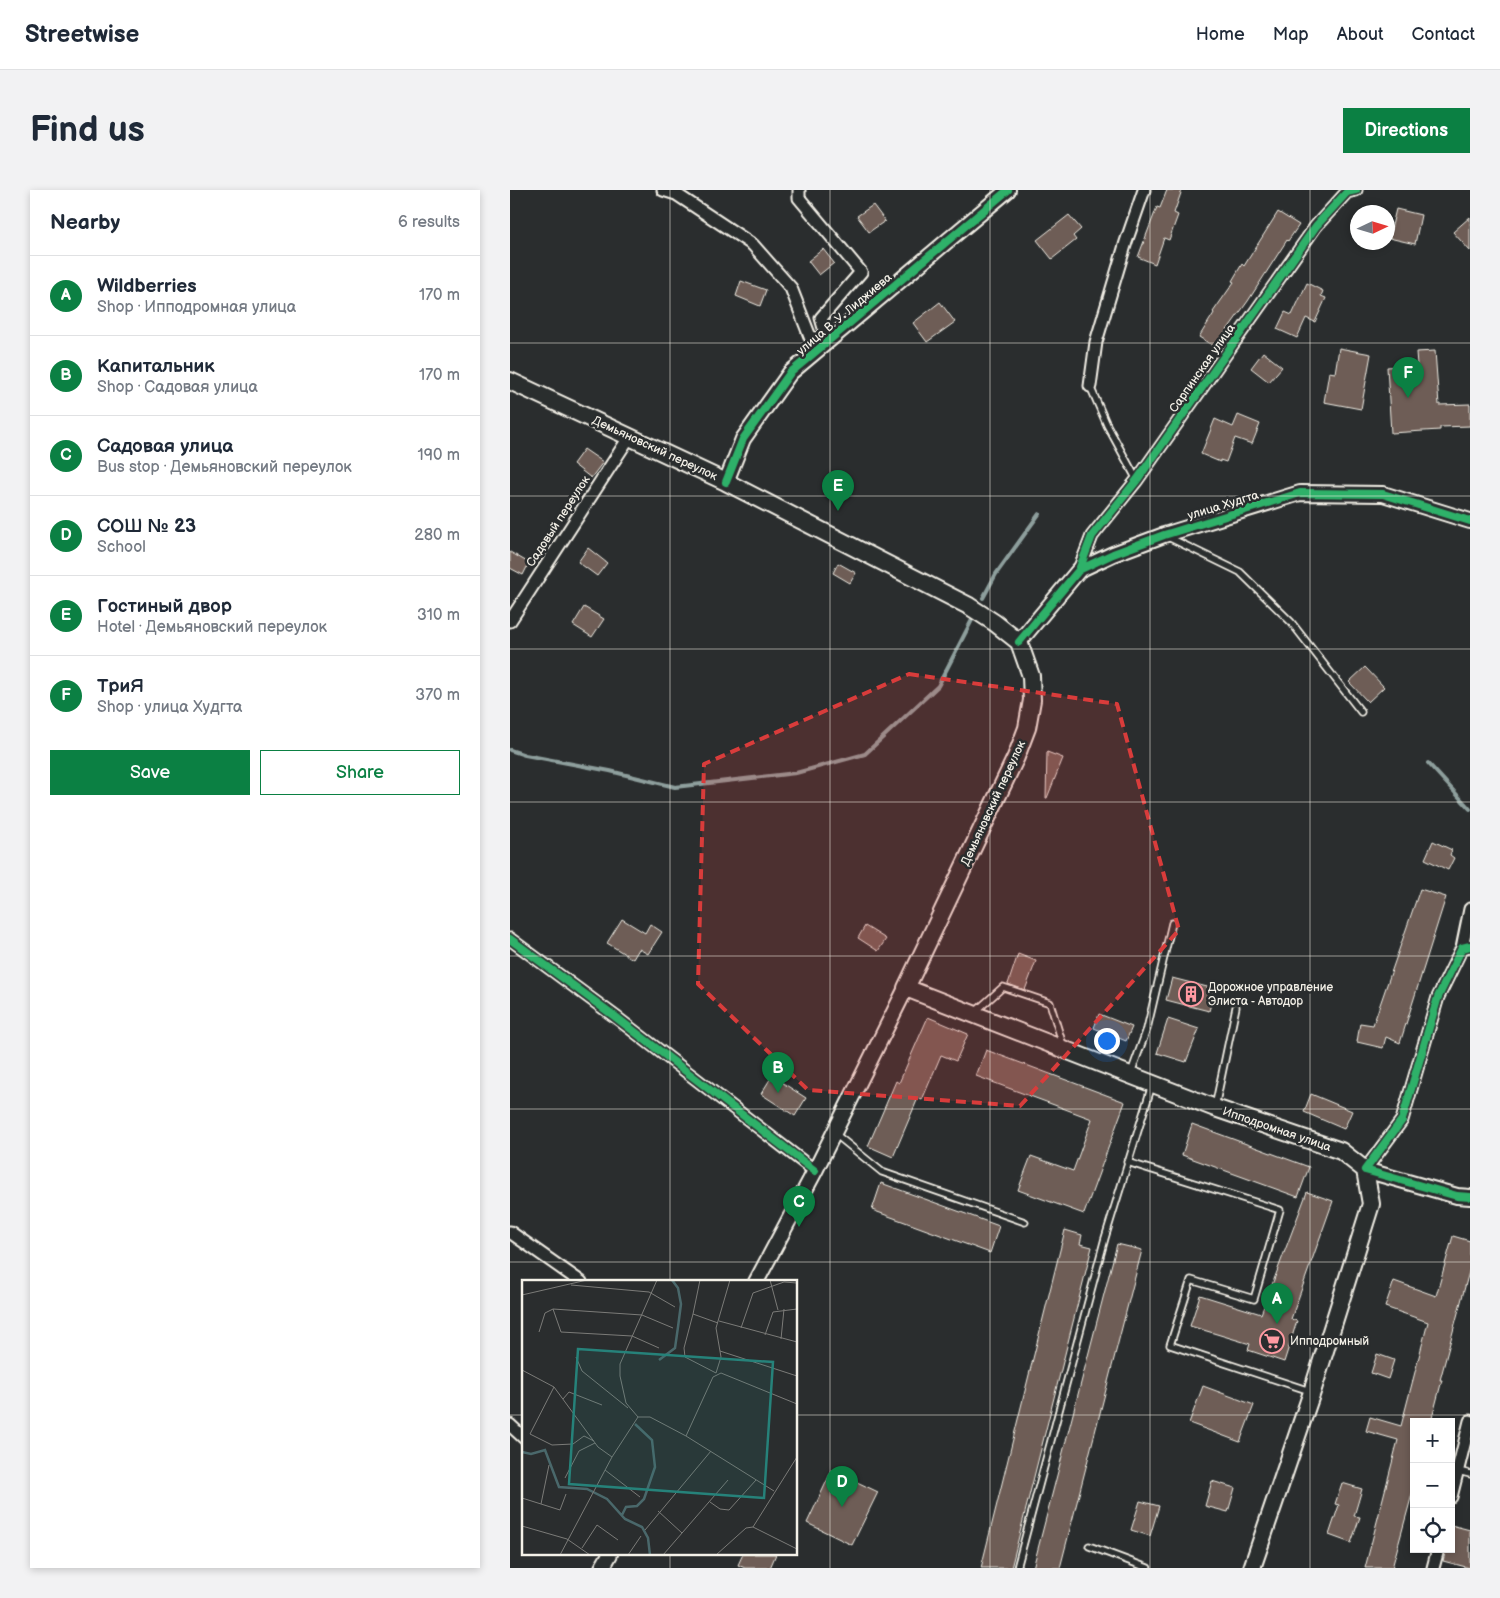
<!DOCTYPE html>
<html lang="en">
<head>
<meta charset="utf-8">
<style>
	body { margin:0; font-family:"Balsamiq Sans",sans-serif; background:#f2f2f3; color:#1f2937 }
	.controls { position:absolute; right:15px; bottom:15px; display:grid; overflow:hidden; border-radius:0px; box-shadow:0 2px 8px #0003 }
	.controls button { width:45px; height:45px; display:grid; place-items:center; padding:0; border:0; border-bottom:1px solid #e0e1e3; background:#fff; color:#1f2937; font:25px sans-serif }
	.compass { position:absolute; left:840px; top:15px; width:45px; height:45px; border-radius:50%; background:#fff; box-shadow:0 2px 8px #0003; rotate:86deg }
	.you { position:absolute; left:596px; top:850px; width:18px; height:18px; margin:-12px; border:4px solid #fff; border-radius:50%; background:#1a73e8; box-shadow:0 0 0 8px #1a73e833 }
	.badge { display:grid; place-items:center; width:32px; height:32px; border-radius:50%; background:#0b8043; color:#fff; font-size:16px; font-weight:700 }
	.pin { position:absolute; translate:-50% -41px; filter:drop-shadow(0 1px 2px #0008) }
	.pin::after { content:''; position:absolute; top:26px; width:18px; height:15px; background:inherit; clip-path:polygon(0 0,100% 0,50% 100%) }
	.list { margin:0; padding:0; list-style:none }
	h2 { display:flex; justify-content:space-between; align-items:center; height:65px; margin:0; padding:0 20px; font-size:21px }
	h2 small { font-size:16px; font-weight:400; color:#747a83 }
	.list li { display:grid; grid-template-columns:32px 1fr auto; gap:15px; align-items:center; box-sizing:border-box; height:80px; padding:0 20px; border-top:1px solid #e0e1e3 }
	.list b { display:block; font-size:19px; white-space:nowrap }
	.list p { margin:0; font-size:16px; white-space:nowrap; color:#747a83 }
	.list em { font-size:16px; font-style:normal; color:#747a83 }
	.actions { display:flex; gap:10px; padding:15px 20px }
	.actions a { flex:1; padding:11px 0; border:1px solid #0b8043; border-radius:0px; text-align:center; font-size:18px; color:#0b8043 }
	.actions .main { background:#0b8043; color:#fff }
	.icon { flex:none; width:28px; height:28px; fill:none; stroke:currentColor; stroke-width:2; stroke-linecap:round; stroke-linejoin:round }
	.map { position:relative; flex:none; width:960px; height:1378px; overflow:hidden; border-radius:0px }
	header { display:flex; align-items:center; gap:30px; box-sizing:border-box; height:70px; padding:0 25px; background:#fff; border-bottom:1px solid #e0e1e3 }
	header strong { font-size:24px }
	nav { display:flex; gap:28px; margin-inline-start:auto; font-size:18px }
	.intro { display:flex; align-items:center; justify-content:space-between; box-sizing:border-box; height:120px; padding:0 30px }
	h1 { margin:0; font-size:35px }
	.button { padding:12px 22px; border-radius:0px; background:#0b8043; color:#fff; font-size:18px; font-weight:700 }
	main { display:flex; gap:30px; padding:0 30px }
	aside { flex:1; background:#fff; border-radius:0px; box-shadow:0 2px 8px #0003 }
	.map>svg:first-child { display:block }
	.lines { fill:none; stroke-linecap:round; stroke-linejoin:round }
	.stream { stroke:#8e9f9d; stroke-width:4 }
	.building { fill:#6e5d56; stroke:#f4f1e8 }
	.service-casing { stroke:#f4f1e8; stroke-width:9 }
	.minor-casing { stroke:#f4f1e8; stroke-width:15 }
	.tertiary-casing { stroke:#f4f1e8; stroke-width:18 }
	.secondary-casing { stroke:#f4f1e8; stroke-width:20 }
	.service { stroke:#2a2d2e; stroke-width:5.5 }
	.minor { stroke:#2a2d2e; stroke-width:11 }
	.tertiary { stroke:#2a2d2e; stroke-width:14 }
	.secondary { stroke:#2a2d2e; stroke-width:16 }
	.cycleway-casing { stroke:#2a2d2e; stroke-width:11 }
	.cycleway { stroke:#2db169; stroke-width:8 }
	.marked { fill:#d93c3b; fill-opacity:0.2; stroke:#d93c3b; stroke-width:4; stroke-dasharray:10 6; stroke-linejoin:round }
	.grid { fill:none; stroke:#f4f1e8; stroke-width:1; stroke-opacity:0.55 }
	.labels { text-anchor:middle; stroke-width:5; stroke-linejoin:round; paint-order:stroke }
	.street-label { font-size:12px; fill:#f4f1e8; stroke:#2a2d2e }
	.poi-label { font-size:12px; fill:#f4f1e8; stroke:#2a2d2e; text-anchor:start }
	.inset-river { fill:none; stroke:#4a686b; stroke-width:2.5 }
	.inset-road { fill:none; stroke:#7b7b78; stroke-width:1 }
	.view { fill:#26827a; fill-opacity:0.15; stroke:#26827a; stroke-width:2.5 }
	.inset-edge { fill:none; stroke:#f4f1e8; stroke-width:2.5 }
</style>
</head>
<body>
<header>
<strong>Streetwise</strong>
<nav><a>Home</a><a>Map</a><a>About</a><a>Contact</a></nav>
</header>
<div class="intro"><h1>Find us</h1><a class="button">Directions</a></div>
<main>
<aside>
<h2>Nearby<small>6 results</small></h2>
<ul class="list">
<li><span class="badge">A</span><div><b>Wildberries</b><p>Shop · Ипподромная улица</p></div><em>170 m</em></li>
<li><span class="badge">B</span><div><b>Капитальник</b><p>Shop · Садовая улица</p></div><em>170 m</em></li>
<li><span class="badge">C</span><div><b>Садовая улица</b><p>Bus stop · Демьяновский переулок</p></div><em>190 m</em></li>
<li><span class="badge">D</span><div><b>СОШ № 23</b><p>School</p></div><em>280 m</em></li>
<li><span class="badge">E</span><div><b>Гостиный двор</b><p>Hotel · Демьяновский переулок</p></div><em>310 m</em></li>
<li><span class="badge">F</span><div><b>ТриЯ</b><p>Shop · улица Худгта</p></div><em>370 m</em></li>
</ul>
<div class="actions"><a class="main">Save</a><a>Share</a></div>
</aside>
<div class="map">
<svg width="960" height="1378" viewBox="0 0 960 1378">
	<rect width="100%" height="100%" fill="#2a2d2e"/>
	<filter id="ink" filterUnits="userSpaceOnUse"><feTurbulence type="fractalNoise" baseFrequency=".02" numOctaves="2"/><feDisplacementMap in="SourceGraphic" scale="10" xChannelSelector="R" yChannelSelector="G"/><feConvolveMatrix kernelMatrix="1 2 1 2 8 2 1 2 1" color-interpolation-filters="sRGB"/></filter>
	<g filter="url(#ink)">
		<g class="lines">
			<path class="stream" d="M473,408L486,384L529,324
				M0,560L15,565L100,581L165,597L286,583L355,564L428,496L463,428
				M918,573L960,619"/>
		</g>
		<path class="building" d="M657,0H672L664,23L668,25L659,50L654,48L645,74L628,67L647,17L650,18Z
			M363,15L375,31L359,42L347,26Z
			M886,19L911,25L905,54L879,48Z
			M768,22L789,35L778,51L777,50L738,111L705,157L689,147L704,123L703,122L724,92L722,91L732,74L734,76Z
			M559,25L571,39L563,46L566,50L542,69L527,50Z
			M960,27V61L943,42Z
			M313,59L324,73L309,85L298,71Z
			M231,91L256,100L250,116L226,106Z
			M797,93L813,101L811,106L816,108L805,132L796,128L787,148L767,139L775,122L782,125Z
			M430,112L445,132L417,152L403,133Z
			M829,158L861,164L851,219L814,212L819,182L825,183Z
			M925,161L929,215L960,214V236L930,237V240L881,243L877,177L907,175L906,162Z
			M753,162L772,177L759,192L741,178Z
			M728,225L750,234L742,254L725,248L716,272L710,270V272L691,264L705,229L723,237Z
			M74,259L93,272L81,288L63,274Z
			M78,358L97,373L87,386L68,372Z
			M0,362L19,373L13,385L0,378Z
			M328,373L346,383L340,393L323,383Z
			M74,417L94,429L82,447L63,435Z
			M855,477L874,497L858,512L839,492Z
			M537,562L553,568L537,608H536Z
			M923,651L942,660L940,665L944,668L938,680L915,669Z
			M910,699L936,707L890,853L876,847L873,858L847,852L850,833L863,835Z
			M112,729L135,743L140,734L152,742L138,764L129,759L123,769L97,753Z
			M355,736L376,749L368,761L348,748Z
			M508,764L526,771L515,800L498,794Z
			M662,788L705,799L699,821L656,810Z
			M589,824L622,837L616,851L584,838Z
			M418,827L458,844L446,871L431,865L412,910L408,908L383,967L358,956L386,891L389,893Z
			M658,829L689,839L676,872L647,863Z
			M476,860L615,912L574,1024L508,1000L521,966L563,981L582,929L466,886Z
			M262,886L296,908L285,926L251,904Z
			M801,904L842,921L834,939L794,922Z
			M682,934L799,977L788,1007L672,965Z
			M371,993L489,1036L480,1063L362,1020Z
			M797,1002L823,1011L781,1129L787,1131L774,1172L738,1160L740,1154L680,1136L690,1105L751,1124Z
			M555,1040L572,1045L570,1054L582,1057L501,1378H471Z
			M943,1046L960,1051V1078L930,1190H932L921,1232H904V1297L882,1378H855L888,1250L856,1241L860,1227L891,1236L918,1132L875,1117L884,1091L926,1106Z
			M607,1054L632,1060L550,1378H523Z
			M867,1164L884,1170L878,1189L861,1183Z
			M693,1196L744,1215L730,1252L679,1233Z
			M322,1280L368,1302L342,1355L297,1333Z
			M702,1291L725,1298L718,1322L695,1316Z
			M832,1293L852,1299L844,1326L850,1327L841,1353L819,1345L829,1315L825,1314Z
			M630,1311L649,1316L640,1346L621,1340Z
			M941,1335L960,1340V1378L933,1371L936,1359H941Z
			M233,1364H266L260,1378H235L228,1375Z"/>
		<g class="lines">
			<defs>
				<path id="service" d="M580,196L597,235L627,290
					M658,347L730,382L781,432L851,522
					M464,823L493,797L540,813L553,855
					M621,883L637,839L662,733
					M705,917L726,817
					M324,943L372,982L515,1032
					M617,972L770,1020L744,1109L681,1090L660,1155L800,1201
					M948,1281L960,1284
					M579,1356L638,1378
					M507,1378L595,1048L642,895"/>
				<path id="minor" d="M153,0L166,4L243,55L281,98L306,162
					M289,0V8L351,82L311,128L318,152
					M580,196L586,152L616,52L634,0
					M569,380L582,346L627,290L806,36L837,2L846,0
					M0,431L120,246
					M0,749L107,828L305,981
					M952,758L960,719
					M855,980L892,930L928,807L952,758L960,756
					M0,1042L71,1092
					M0,1235L14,1248
					M941,1307L960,1231
					M923,1378L928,1359"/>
				<path id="tertiary" d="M216,292L233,249L280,183L498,0
					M509,452L569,380L603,364L654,345L790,303L873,304L960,331
					M855,980L947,1006L960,1007
					M246,1092L305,981L396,798
					M92,1378L100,1364"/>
				<path id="secondary" d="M0,191L216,292L459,416L485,433L509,452L521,486L522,510L517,538L506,567L396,798L705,918L831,961L855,980L861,1014L802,1202L742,1378"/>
			</defs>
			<use href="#service" class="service-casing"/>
			<use href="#minor" class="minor-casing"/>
			<use href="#tertiary" class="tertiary-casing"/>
			<use href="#secondary" class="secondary-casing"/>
			<use href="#service" class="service"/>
			<use href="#minor" class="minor"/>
			<use href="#tertiary" class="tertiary"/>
			<use href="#secondary" class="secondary"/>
			<defs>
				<path id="cycleway" d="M216,292L233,249L280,183L498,0
					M569,380L582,346L627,290L806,36L837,2L846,0
					M509,452L569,380L603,364L654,345L790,303L873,304L960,331
					M0,749L107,828L305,981
					M960,756L952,758L928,807L892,930L855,980L947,1006L960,1007"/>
			</defs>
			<use href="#cycleway" class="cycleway-casing"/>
			<use href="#cycleway" class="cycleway"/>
		</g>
	</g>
	<path class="marked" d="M399,484L607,514L669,740L510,916L298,900L188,794L194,574Z"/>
	<path class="grid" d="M160,0V1092M320,0V1378M480,0V1378M640,0V1378M800,0V1378M0,153H960M0,306H960M0,459H960M0,612H960M0,766H960M0,919H960M0,1072H960M0,1225H14M286,1225H960M160,1364V1378"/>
	<defs>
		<symbol id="building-ring" viewBox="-11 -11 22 22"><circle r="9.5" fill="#2a2d2e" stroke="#ff9aa2" stroke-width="1.5"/><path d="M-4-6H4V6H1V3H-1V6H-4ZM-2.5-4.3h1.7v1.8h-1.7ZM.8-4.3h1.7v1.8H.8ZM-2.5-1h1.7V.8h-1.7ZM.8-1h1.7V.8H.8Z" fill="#ff9aa2"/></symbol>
		<symbol id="supermarket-ring" viewBox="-11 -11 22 22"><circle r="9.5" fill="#2a2d2e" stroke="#ff9aa2" stroke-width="1.5"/><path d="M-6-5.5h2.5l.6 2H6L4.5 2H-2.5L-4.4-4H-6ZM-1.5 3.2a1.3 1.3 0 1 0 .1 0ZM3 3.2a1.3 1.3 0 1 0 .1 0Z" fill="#ff9aa2"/></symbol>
	</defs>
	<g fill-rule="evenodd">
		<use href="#building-ring" x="667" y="790" width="28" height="28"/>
		<use href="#supermarket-ring" x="748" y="1137" width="28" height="28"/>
	</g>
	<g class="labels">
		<g class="street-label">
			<text transform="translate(334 124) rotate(-40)" y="4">улица В. У. Лиджиева</text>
			<text transform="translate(692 178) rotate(-55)" y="4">Сарпинская улица</text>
			<text transform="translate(145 258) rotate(25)" y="4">Демьяновский переулок</text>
			<text transform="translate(713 315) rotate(-17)" y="4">улица Худгта</text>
			<text transform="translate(48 331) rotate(-57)" y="4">Садовый переулок</text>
			<text transform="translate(483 613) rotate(-65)" y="4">Демьяновский переулок</text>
			<text transform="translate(767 939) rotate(19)" y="4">Ипподромная улица</text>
		</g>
		<g class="poi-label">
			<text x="698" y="801">Дорожное управление<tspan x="698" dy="14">Элиста - Автодор</tspan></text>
			<text x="780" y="1155">Ипподромный</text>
		</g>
	</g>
	<g transform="translate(12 1090)">
		<rect width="275" height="275" fill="#2a2d2e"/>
		<path class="inset-river" d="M137,80L153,68L156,47L159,24L156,8L150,0M0,172L9,174L23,170L37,207L65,209L85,219L103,239L120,247L126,258L128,275M100,235L104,227L115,226L122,219L133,187L130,160L113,144"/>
		<path class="inset-road" d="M178,0L171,34L196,43M248,0L256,30M49,5L127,12L153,27M0,15L65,0M31,29L120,35L151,48M171,34L162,68L163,77L194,93L199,77L194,48L208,0M197,41L275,62M219,48L231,13L262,2L275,3M17,52L23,33L31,29L39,52L110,56L137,68M243,55L251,32L275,29M259,59L262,29M198,71L275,96M54,77L60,91L106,128M0,90L32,107L76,167L90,177M32,107L8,154L30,165L51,164L62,156L72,161M41,119L47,112L80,125M116,137L104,123L98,96V84L135,0M164,156L252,211M83,190L118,217M43,198L57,171L73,163M0,218L38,230L44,214M188,222L198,229L207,230L234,200M19,224L27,185M136,231L160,253M0,246L45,259L68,275M231,247L275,177M231,247L275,269M123,250L189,171M60,268L75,245L96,260M38,275L90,177L116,137H128L164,156L191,97L199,93L275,124M106,275L119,256M141,275L206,200M194,275L224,248L231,247"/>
		<path class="view" d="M56,69L251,82L242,218L47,204Z"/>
		<rect width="275" height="275" class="inset-edge"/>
	</g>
</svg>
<div class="controls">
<button>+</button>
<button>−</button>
<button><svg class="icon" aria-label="locate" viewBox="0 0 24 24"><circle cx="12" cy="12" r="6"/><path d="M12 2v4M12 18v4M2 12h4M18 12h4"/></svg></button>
</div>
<svg class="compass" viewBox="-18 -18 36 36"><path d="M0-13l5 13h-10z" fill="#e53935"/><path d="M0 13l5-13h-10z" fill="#747a83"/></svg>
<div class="you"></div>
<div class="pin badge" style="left:767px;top:1134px">A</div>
<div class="pin badge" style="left:268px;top:903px">B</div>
<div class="pin badge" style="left:289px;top:1037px">C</div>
<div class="pin badge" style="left:332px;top:1317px">D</div>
<div class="pin badge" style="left:328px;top:321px">E</div>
<div class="pin badge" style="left:898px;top:208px">F</div>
</div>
</main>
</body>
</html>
